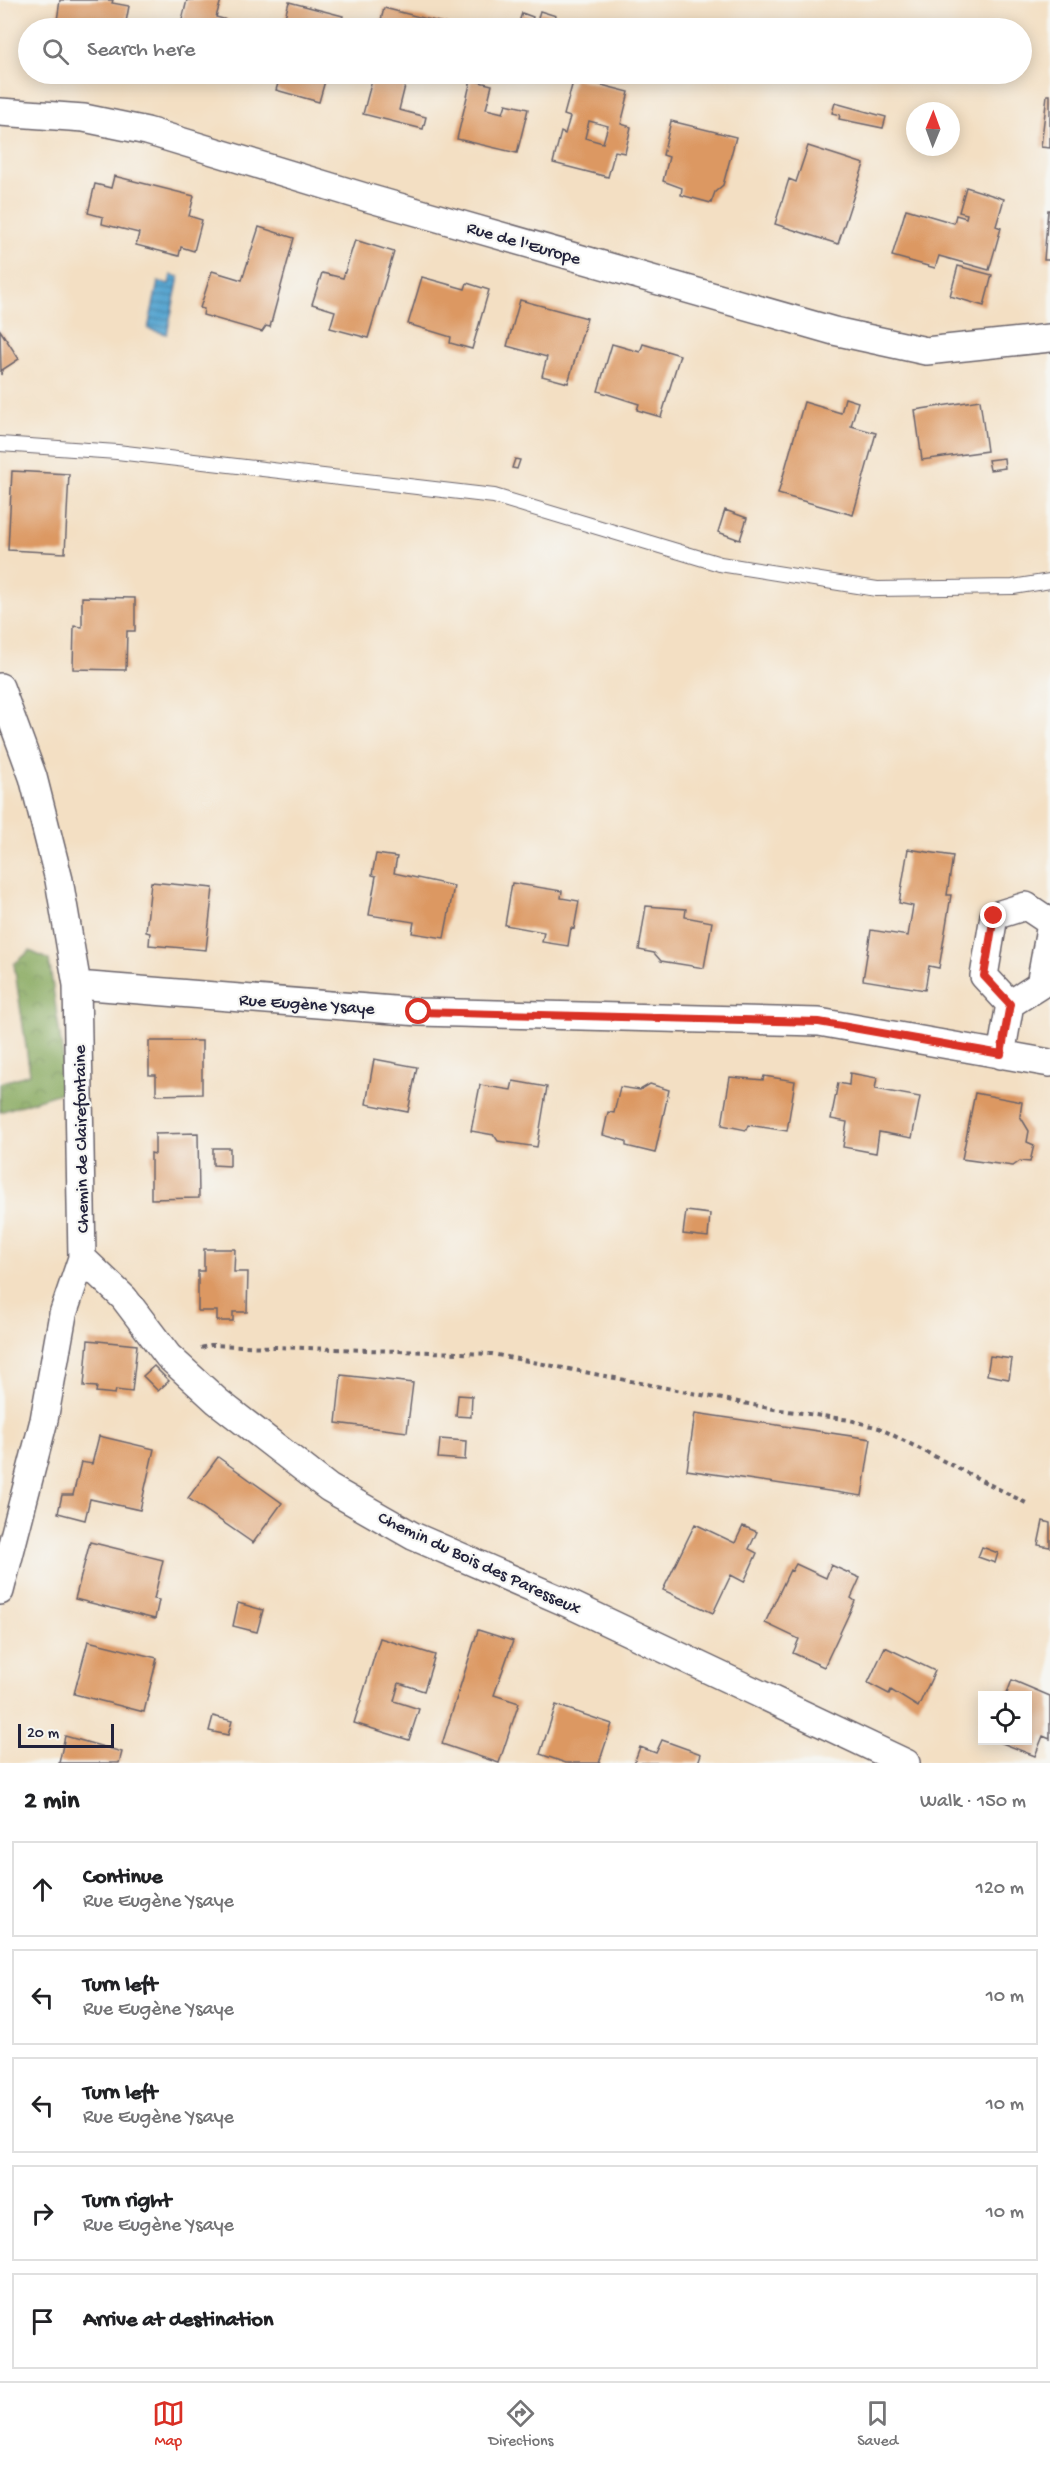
<!DOCTYPE html>
<html lang="en">
<head>
<meta charset="utf-8">
<style>
	body { margin:0; font-family:"Gochi Hand",sans-serif; background:#f6f6f6; color:#202124 }
	.controls { position:absolute; right:18px; bottom:18px; display:grid; overflow:hidden; border-radius:0px; box-shadow:0 3px 15px #0003 }
	.controls button { width:54px; height:54px; display:grid; place-items:center; padding:0; border:0; border-bottom:2px solid #e0e0e0; background:#fff; color:#202124; font:30px sans-serif }
	.compass { position:absolute; left:906px; top:102px; width:54px; height:54px; border-radius:50%; background:#fff; box-shadow:0 3px 15px #0003; rotate:1deg }
	.scale { position:absolute; left:18px; bottom:15px; width:96px; box-sizing:border-box; padding-left:6px; border:3px solid #22223b; border-top:0; font-size:16px; line-height:21px; white-space:nowrap; color:#22223b; -webkit-text-stroke:4px #f6f6f2; paint-order:stroke }
	.stop { position:absolute; width:18px; height:18px; margin:-14px; border:4px solid #d93025; border-radius:50%; background:#fff }
	.stop.end { background:#d93025; border-color:#fff; box-shadow:0 2px 6px #0008 }
	.list { margin:0; padding:0; list-style:none }
	h2 { display:flex; justify-content:space-between; align-items:center; height:78px; margin:0; padding:0 24px; font-size:26px }
	h2 small { font-size:20px; font-weight:400; color:#757577 }
	.list li { display:grid; grid-template-columns:39px 1fr auto; gap:18px; align-items:center; box-sizing:border-box; height:96px; margin:0 12px 12px; padding:0 12px; border:2px solid #e0e0e0; border-radius:0px }
	.list b { display:block; font-size:22px; white-space:nowrap }
	.list p { margin:0; font-size:20px; white-space:nowrap; color:#757577 }
	.list em { font-size:20px; font-style:normal; color:#757577 }
	.icon { flex:none; width:33px; height:33px; fill:none; stroke:currentColor; stroke-width:2; stroke-linecap:round; stroke-linejoin:round }
	.map { position:relative; flex:none; width:1050px; height:1763px; overflow:hidden }
	.search { position:absolute; background:#fff; box-shadow:0 3px 15px #0003; left:18px; right:18px; top:18px; height:66px; display:flex; align-items:center; gap:15px; box-sizing:border-box; padding:0 21px; border-radius:33px; color:#757577; font-size:22px }
	.sheet { height:618px; background:#fff }
	nav { display:flex; justify-content:space-around; align-items:center; box-sizing:border-box; height:84px; border-top:2px solid #e0e0e0; background:#fff; font-size:16px; color:#757577 }
	nav a { display:grid; justify-items:center; gap:3px }
	nav .on { color:#d93025 }
	.map>svg:first-child { display:block }
	.forest { fill:url(#forest-crowns); stroke:#54644c; stroke-width:1.5 }
	.water { fill:url(#water-rules); stroke:#3c6486; stroke-width:1.5 }
	.building { fill:#dc9862; fill-rule:evenodd }
	.lines { fill:none; stroke-linecap:round; stroke-linejoin:round }
	.lane-casing { stroke:#6b646b; stroke-width:16 }
	.street-casing { stroke:#6b646b; stroke-width:30 }
	.path { stroke:#6b646b; stroke-width:4; stroke-dasharray:4.5 4.5; stroke-linecap:butt }
	.lane { stroke:#fff; stroke-width:14 }
	.street { stroke:#fff; stroke-width:27 }
	.route { stroke:#d93025; stroke-width:8 }
	.labels { text-anchor:middle; stroke-width:4.5; stroke-linejoin:round; paint-order:stroke }
	.street-label { font-size:18px; fill:#22223b; stroke:#f6f6f2 }
</style>
</head>
<body>
<div class="map">
<svg width="1050" height="1763" viewBox="0 0 1050 1763">
	<defs>
		<pattern id="forest-crowns" width="20" height="18" patternUnits="userSpaceOnUse" patternTransform="scale(1.5)"><rect width="20" height="18" fill="#85a75c"/><path d="M2 6a3 3 0 1 1 6 0M12 15a3 3 0 1 1 6 0" fill="none" stroke="#6c884d"/></pattern>
		<pattern id="water-rules" width="6" height="5" patternUnits="userSpaceOnUse" patternTransform="scale(1.5)"><rect width="6" height="5" fill="#57a5d0"/><path d="M0 2.5h6" fill="none" stroke="#4886aa"/></pattern>
	</defs>
	<rect width="100%" height="100%" fill="#f6f6f2"/>
	<filter id="ink" filterUnits="userSpaceOnUse"><feTurbulence type="fractalNoise" baseFrequency=".0167" numOctaves="2"/><feDisplacementMap in="SourceGraphic" scale="12" xChannelSelector="R" yChannelSelector="G"/><feConvolveMatrix kernelMatrix="1 2 1 2 8 2 1 2 1" color-interpolation-filters="sRGB"/></filter>
	<filter id="wash" filterUnits="userSpaceOnUse"><feTurbulence type="fractalNoise" baseFrequency=".008" numOctaves="4" result="noise"/><feDisplacementMap in="SourceGraphic" scale="24" xChannelSelector="R" yChannelSelector="G"/><feGaussianBlur stdDeviation="1.35" result="paint"/><feColorMatrix in="noise" values="0 0 0 0 0 0 0 0 0 0 0 0 0 0 0 0 0 1.4 0 .05"/><feComposite in="paint" operator="in"/></filter>
	<g filter="url(#wash)">
		<rect width="100%" height="100%" fill="#f3dfc3"/>
		<path class="forest" d="M30,951L49,960L65,1071L63,1092L0,1112V1083L30,1074L14,964Z"/>
		<path class="water" d="M171,275L179,277L167,334L148,329L158,282L169,284Z"/>
		<g id="blocks">
			<path class="building" d="M60,0H113L112,3L129,6L126,22L132,23L131,28H56Z
				M187,0H221L216,17L242,24L241,28H180Z
				M289,2L343,16L339,28H282Z
				M384,8L451,25V28H379Z
				M540,11L556,16L552,28H535Z
				M522,13L533,17L530,28H517Z
				M281,74H327L319,102L276,90Z
				M367,74H408L399,110L426,117L423,129L363,114L372,80L366,79Z
				M574,78L629,92L621,124L631,127L625,153L615,151L608,177L553,163L561,132L565,134L570,117L564,115ZM589,121L608,126L603,143L585,138Z
				M471,80L492,85L486,109L503,113L506,104L528,109L517,153L457,139Z
				M1047,95H1050V148L1041,147Z
				M835,103L886,117L883,128L839,119L840,115L832,113Z
				M671,121L736,137L723,185L715,192L711,203L681,195L682,188L663,181L669,157L663,155Z
				M808,146L864,164L838,244L775,224L789,179L796,182Z
				M114,176L194,196L189,216L202,220L194,251L181,247L179,256L136,245L139,233L102,224L103,217L88,213L95,184L111,188Z
				M966,187L1004,199L996,226L1001,228L989,270L939,256L935,268L892,256L906,209L954,223L956,215L966,218L967,214L959,212Z
				M1048,210H1050V260H1044Z
				M259,227L294,238L270,327L266,326L262,332L203,315L204,309L200,308L212,271L242,280Z
				M355,240L394,252L368,338L330,328L335,311L312,304L322,273L343,278Z
				M958,266L992,275L984,306L950,296Z
				M422,277L465,289L467,283L489,290L472,349L450,343L451,337L408,324Z
				M520,300L587,318L568,383L542,376L547,357L507,346Z
				M0,330L19,359L2,370L1,375Z
				M612,344L640,352L643,344L680,355L661,417L637,410L639,404L598,391Z
				M845,398L858,402L851,426L876,433L853,515L778,494L804,402L841,413Z
				M980,400L987,451L922,460L915,410Z
				M1004,458L1005,468L990,470L988,460Z
				M515,459L520,460L517,469L512,468Z
				M12,471L69,474L65,553L8,550Z
				M725,510L747,518L740,540L718,532Z
				M82,597L135,598V631H127L126,670L73,669L74,626L82,627Z
				M908,849L953,856L947,895H951L939,968L929,966L925,990L863,980L871,930L908,936L913,906L899,903Z
				M376,854L397,857L394,873L454,886L444,938L412,933L414,922L369,915L376,876L372,875Z
				M151,882L213,888L206,950L149,945L150,933L146,932Z
				M512,883L562,891L561,898L579,901L574,929L571,928L568,946L542,942L544,932L505,925Z
				M646,906L686,909L685,917L712,922L704,968L661,961L654,953L639,950Z
				M149,1041H202V1094L156,1095V1075H149Z
				M374,1059L417,1067L408,1112L366,1104Z
				M850,1073L877,1078L875,1089L920,1097L912,1138L879,1132L876,1153L843,1147L847,1122L831,1119L838,1083L849,1085Z
				M764,1076L795,1081L787,1131L748,1125L746,1130L722,1125L730,1077L763,1080Z
				M513,1081L547,1087L537,1147L498,1141L494,1135L471,1131L480,1085L511,1090Z
				M650,1084L669,1090L655,1153L626,1146V1141L603,1135L608,1112L614,1113L620,1087L640,1090Z
				M975,1093L1022,1102L1020,1116L1029,1131L1027,1142L1034,1145L1030,1162L1020,1161L1013,1166L962,1159Z
				M198,1133L199,1198L151,1199V1153L155,1154V1134Z
				M213,1148H230V1166L213,1165Z
				M686,1211L710,1214L708,1237L683,1234Z
				M204,1249H235L234,1272H248L247,1312H233V1321H217V1311H198V1271H204Z
				M88,1340L137,1345L132,1392L116,1390L115,1394L96,1392L97,1387L84,1386Z
				M990,1356L1012,1359L1009,1379L987,1375Z
				M154,1366L169,1381L158,1391L143,1376Z
				M341,1375L413,1383L407,1432L336,1423Z
				M458,1395L472,1396L471,1417L456,1416Z
				M695,1413L871,1439L862,1496L687,1470Z
				M99,1436L154,1449L140,1510L90,1499L85,1520L58,1513L62,1495H73L81,1462L92,1464Z
				M440,1439L466,1441L465,1460L438,1458Z
				M218,1457L282,1503L253,1543L188,1498Z
				M1043,1521L1050,1523V1547L1038,1545Z
				M695,1524L735,1543L743,1526L757,1532L749,1549L757,1553L744,1582L731,1575L713,1613L663,1590Z
				M90,1542L163,1560L154,1599L159,1600L155,1619L75,1599Z
				M982,1547L998,1553L995,1563L978,1557Z
				M796,1564L826,1578L831,1565L860,1578L851,1598L855,1601L824,1667L793,1653L799,1639L765,1623L790,1570L792,1571Z
				M238,1603L263,1610L257,1632L233,1626Z
				M478,1630L513,1641L494,1695L519,1703L499,1763L442,1744Z
				M380,1638L435,1655L424,1691L399,1683L394,1701L419,1709L409,1740L354,1723Z
				M88,1641L157,1658L144,1712L74,1694Z
				M885,1647L935,1671L918,1707L891,1690L889,1694L868,1683Z
				M1012,1680L1050,1696V1739L1043,1736L1035,1756L997,1741L1028,1740V1696H1006Z
				M556,1705L612,1724L599,1763H566L540,1754Z
				M213,1716L232,1721L228,1735L209,1731Z
				M65,1736L122,1752L119,1763H59Z
				M662,1740L701,1754L698,1763H634L640,1747L656,1753Z"/>
		</g>
	</g>
	<g filter="url(#ink)">
		<use href="#blocks" fill-opacity="0" stroke="#6b646b" stroke-width="1.5"/>
		<g class="lines">
			<defs>
				<path id="lane" d="M0,444L117,452L494,496L720,564L877,589L1013,587L1050,581"/>
				<path id="street" d="M0,112L84,118L147,131L368,198L834,331L926,351L1050,338
					M0,687L33,777L59,880L77,985L82,1258L63,1314L44,1420L0,1591
					M77,985L419,1012L819,1022L1050,1063
					M1010,1004L984,976L994,916L1026,906L1050,922
					M1001,1055L1010,1004L1040,985L1050,929
					M82,1258L124,1298L168,1356L217,1401L329,1488L413,1536L563,1601L906,1763"/>
			</defs>
			<use href="#lane" class="lane-casing"/>
			<use href="#street" class="street-casing"/>
			<path class="path" d="M201,1348L211,1345L492,1354L774,1409L850,1420L879,1428L1026,1503"/>
			<use href="#lane" class="lane"/>
			<use href="#street" class="street"/>
		</g>
	</g>
	<g class="lines" filter="url(#ink)">
		<path class="route" d="M419,1012L819,1022L1001,1054L1010,1004L984,976L994,916"/>
	</g>
	<g class="labels">
		<g class="street-label">
			<text transform="translate(524 242) rotate(16)" y="6">Rue de l'Europe</text>
			<text transform="translate(307 1003) rotate(4)" y="6">Rue Eugène Ysaye</text>
			<text transform="translate(80 1139) rotate(-91)" y="6">Chemin de Clairefontaine</text>
			<text transform="translate(480 1562) rotate(25)" y="6">Chemin du Bois des Paresseux</text>
		</g>
	</g>
</svg>
<div class="controls">
<button><svg class="icon" aria-label="locate" viewBox="0 0 24 24"><circle cx="12" cy="12" r="6"/><path d="M12 2v4M12 18v4M2 12h4M18 12h4"/></svg></button>
</div>
<svg class="compass" viewBox="-18 -18 36 36"><path d="M0-13l5 13h-10z" fill="#e53935"/><path d="M0 13l5-13h-10z" fill="#757577"/></svg>
<div class="scale">20 m</div>
<div class="stop" style="left:419px;top:1012px"></div>
<div class="stop end" style="left:994px;top:916px"></div>
<div class="search"><svg class="icon" aria-label="search" viewBox="0 0 24 24"><circle cx="10" cy="10" r="6"/><path d="M15 15l6 6"/></svg>Search here</div>
</div>
<section class="sheet">
<h2>2 min<small>Walk · 150 m</small></h2>
<ul class="list">
<li><svg class="icon" aria-label="ahead" viewBox="0 0 24 24"><path d="M12 20V5M6 11l6-6 6 6"/></svg><div><b>Continue</b><p>Rue Eugène Ysaye</p></div><em>120 m</em></li>
<li><svg class="icon" aria-label="left" viewBox="0 0 24 24"><path d="M17 20v-9H6M10 6l-5 5 5 5"/></svg><div><b>Turn left</b><p>Rue Eugène Ysaye</p></div><em>10 m</em></li>
<li><svg class="icon" aria-label="left" viewBox="0 0 24 24"><path d="M17 20v-9H6M10 6l-5 5 5 5"/></svg><div><b>Turn left</b><p>Rue Eugène Ysaye</p></div><em>10 m</em></li>
<li><svg class="icon" aria-label="right" viewBox="0 0 24 24"><path d="M7 20v-9h11M14 6l5 5-5 5"/></svg><div><b>Turn right</b><p>Rue Eugène Ysaye</p></div><em>10 m</em></li>
<li><svg class="icon" aria-label="arrive" viewBox="0 0 24 24"><path d="M6 21V4h12l-3 4 3 4H6"/></svg><div><b>Arrive at destination</b></div></li>
</ul>
</section>
<nav>
<a class="on"><svg class="icon" aria-label="map" viewBox="0 0 24 24"><path d="M3 6l6-2 6 2 6-2v14l-6 2-6-2-6 2zM9 4v14M15 6v14"/></svg>Map</a>
<a><svg class="icon" aria-label="directions" viewBox="0 0 24 24"><path d="M12 3l9 9-9 9-9-9zM9 14v-3h6M13 9l2 2-2 2"/></svg>Directions</a>
<a><svg class="icon" aria-label="saved" viewBox="0 0 24 24"><path d="M7 4h10v16l-5-4-5 4z"/></svg>Saved</a>
</nav>
</body>
</html>
